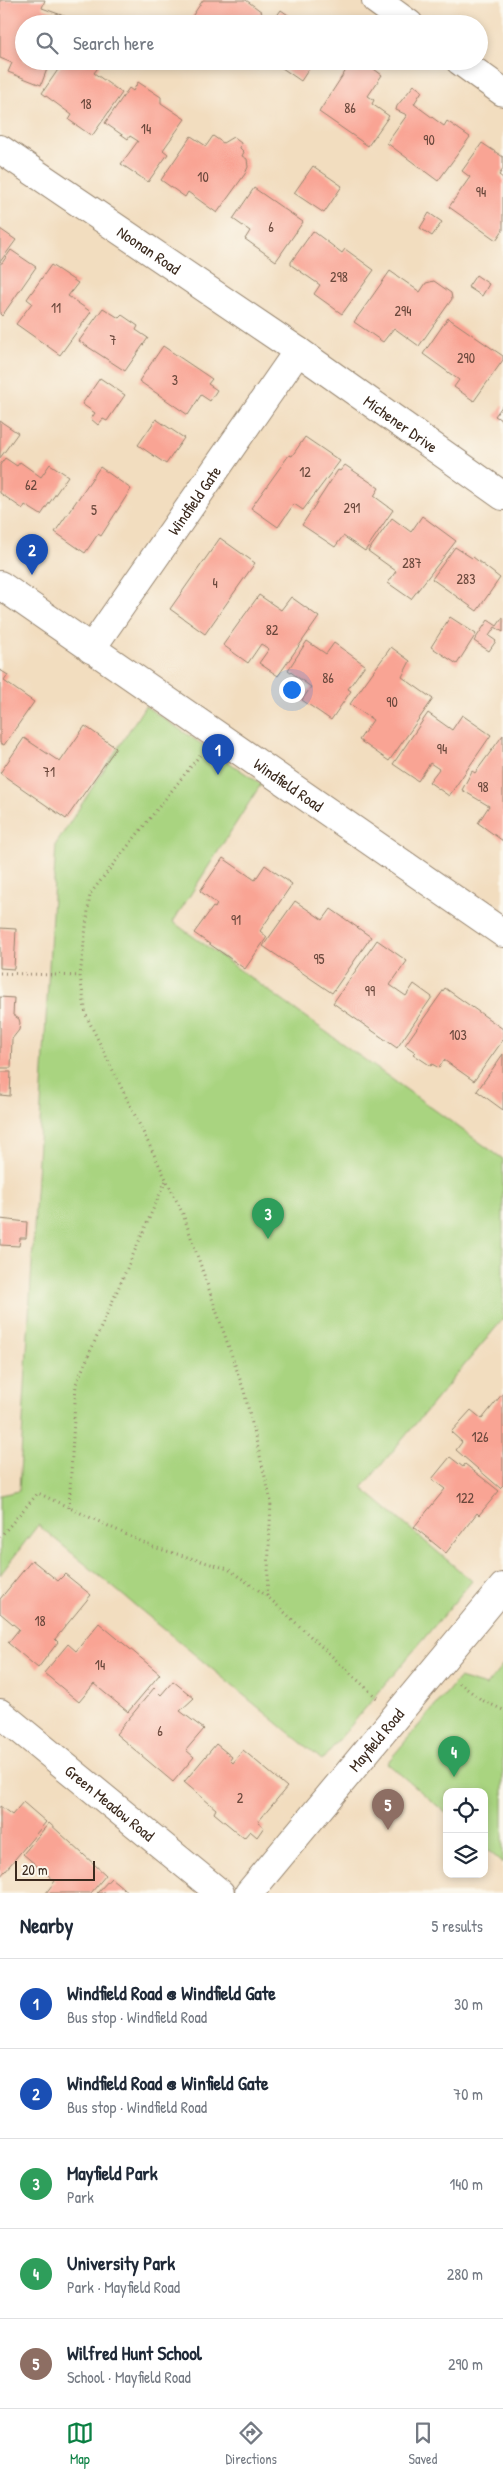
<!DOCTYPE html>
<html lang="en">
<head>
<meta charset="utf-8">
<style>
	body { margin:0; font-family:"Patrick Hand",sans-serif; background:#f6f6f7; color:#1f2937 }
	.controls { position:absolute; right:15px; bottom:15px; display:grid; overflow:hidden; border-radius:10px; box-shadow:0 2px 8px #0003 }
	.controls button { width:45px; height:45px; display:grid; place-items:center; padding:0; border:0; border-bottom:1px solid #e0e1e3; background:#fff; color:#1f2937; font:25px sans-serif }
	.scale { position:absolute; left:15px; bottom:12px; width:80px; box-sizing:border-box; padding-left:5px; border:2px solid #3b2a1e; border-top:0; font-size:14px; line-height:18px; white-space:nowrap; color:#3b2a1e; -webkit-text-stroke:4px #fbf7ec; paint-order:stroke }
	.you { position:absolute; left:291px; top:689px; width:18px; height:18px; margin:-12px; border:4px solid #fff; border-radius:50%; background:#1a73e8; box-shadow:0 0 0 8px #1a73e833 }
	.badge { display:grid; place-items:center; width:32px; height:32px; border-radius:50%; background:#0b8043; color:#fff; font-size:16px; font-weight:700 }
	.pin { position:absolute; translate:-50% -41px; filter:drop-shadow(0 1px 2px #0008) }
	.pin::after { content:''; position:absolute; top:26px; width:18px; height:15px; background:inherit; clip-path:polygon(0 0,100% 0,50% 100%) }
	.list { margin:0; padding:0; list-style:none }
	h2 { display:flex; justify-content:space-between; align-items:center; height:65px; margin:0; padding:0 20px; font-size:21px }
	h2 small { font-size:16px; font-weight:400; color:#747a83 }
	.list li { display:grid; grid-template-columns:32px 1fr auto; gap:15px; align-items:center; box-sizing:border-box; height:90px; padding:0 20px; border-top:1px solid #e0e1e3 }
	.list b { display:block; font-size:19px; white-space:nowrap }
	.list p { margin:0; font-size:16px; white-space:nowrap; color:#747a83 }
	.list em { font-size:16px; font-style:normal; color:#747a83 }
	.icon { flex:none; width:28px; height:28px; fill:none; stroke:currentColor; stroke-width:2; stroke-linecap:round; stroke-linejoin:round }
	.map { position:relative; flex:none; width:503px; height:1893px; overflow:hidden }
	.search { position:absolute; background:#fff; box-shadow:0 2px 8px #0003; left:15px; right:15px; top:15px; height:55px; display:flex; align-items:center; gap:12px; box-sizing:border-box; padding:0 18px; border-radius:28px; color:#747a83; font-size:19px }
	.sheet { height:515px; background:#fff }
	nav { display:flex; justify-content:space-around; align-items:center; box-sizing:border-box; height:70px; border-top:1px solid #e0e1e3; background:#fff; font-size:14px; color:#747a83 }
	nav a { display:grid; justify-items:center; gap:2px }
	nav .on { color:#0b8043 }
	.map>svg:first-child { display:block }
	.green { fill:#a9d480; stroke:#727f4f }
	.building { fill:#f9a494 }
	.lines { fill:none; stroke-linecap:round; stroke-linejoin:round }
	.minor-casing { stroke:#96846e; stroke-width:30 }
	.path { stroke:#96846e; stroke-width:3; stroke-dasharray:1 4; stroke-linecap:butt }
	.minor { stroke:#fff; stroke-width:28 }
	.labels { text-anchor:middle; stroke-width:4.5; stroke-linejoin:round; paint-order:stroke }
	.number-label { font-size:14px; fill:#6a483c }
	.street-label { font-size:16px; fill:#3b2a1e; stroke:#fbf7ec }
</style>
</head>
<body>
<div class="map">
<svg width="503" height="1893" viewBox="0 0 503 1893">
	<rect width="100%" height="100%" fill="#fbf7ec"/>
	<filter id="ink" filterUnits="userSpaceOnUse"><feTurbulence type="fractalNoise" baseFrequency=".02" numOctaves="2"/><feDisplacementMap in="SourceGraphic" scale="10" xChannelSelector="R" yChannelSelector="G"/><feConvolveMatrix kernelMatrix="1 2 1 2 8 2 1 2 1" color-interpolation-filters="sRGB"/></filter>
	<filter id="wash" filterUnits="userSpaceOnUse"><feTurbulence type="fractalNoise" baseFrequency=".0096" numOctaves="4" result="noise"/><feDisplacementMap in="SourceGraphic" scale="20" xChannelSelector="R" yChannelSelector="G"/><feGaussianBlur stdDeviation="1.12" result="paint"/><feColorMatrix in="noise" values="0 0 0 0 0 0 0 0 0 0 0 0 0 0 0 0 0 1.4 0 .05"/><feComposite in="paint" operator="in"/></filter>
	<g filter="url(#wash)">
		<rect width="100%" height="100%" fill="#f2ddbf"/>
		<path class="green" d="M145,706L261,784L173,922L503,1159V1319L362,1488L472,1581L322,1760L38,1525L0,1575V1495L19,1491L56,844Z
			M503,1665V1863L484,1847V1792H447V1814L387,1763L459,1678L486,1686Z"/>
		<g id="blocks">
			<path class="building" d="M0,0H45L42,8L67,17L65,24H24V61H50L41,85L8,72L12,63L0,58Z
				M203,0H246L262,12L254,24H187Z
				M281,10L301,24H271Z
				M64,61H95L100,65L94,73L122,93L92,136L69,120L72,115L42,93Z
				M272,61H314L301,81Z
				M352,61H363L382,75L368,96L374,100L372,104L389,116L368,146L319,112Z
				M138,82L161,97V103L185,119L163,150L168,154L148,182L121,164L138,141L130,136L128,139L105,123L129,88L133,91Z
				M414,85L422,91L414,104L444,126L447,121L470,137L438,181L387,143L407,115L396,110L397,106Z
				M191,136L206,146L213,136L223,143L233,137L241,143L240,148L244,152L242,156L247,159L248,167L245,174L217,213L188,192L185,197L161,180Z
				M482,143L503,157V169L499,175L503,178V230L496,240L449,207L470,177L462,171Z
				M313,166L342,186L324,213L294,193Z
				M254,188L303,222L276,261L245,239L250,231L233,219Z
				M429,213L442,222L432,236L420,228Z
				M0,229L16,240L0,262Z
				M313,231L342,253L345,249L374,270L342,314L314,294L320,285L291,265V262Z
				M11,250L36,267L2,316L0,314V263H2Z
				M51,265L78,283L68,296L91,312L60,355L16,324L32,303L27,299Z
				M390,271L420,292L426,283L434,281L451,293L452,299L419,346L394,328L383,342L354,322Z
				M476,275L489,284L482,296L468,287Z
				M103,308L119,318L122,315L138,326L136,330L148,338L125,371L79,341Z
				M448,318L503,356V360L474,401L454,387L459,380L423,354Z
				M163,346L212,379L208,384L217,390L210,401L201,395L188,415L139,381Z
				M100,378L125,395L107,421L103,419L98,425L91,419L95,413L82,404Z
				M503,405V421L495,416Z
				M156,419L184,438L166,464L138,445Z
				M0,421L18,433L0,458Z
				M305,437L340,461L303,510L294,504L278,527L251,508L289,455L292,456Z
				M5,458L17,466L20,462L41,477L50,464L68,476L41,515L25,505L23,509L0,493V465Z
				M345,465L379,488L374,496L393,510L365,551L343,536L335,547L302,525L338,470L340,471Z
				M100,467L131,489L101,536L98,534L85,553L55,532Z
				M422,516L456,541L411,599L388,583L396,571L368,551L392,518L411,532Z
				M220,538L255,563L205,634L170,609Z
				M455,547L472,558L473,557L500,578L477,611L432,579Z
				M259,595L281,610L291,597L319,617L278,676L259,663L269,649L261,644L248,663L223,645Z
				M450,617L476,634L457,664L431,647Z
				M503,617V632L495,627L489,636L496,641L489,651L474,641L488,620L497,626Z
				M307,641L326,654L334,643L365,665L348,689L351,691L331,720L302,700L311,687L288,670Z
				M391,647L410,661L402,677L433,699L389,761L359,740L373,720L350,704Z
				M0,670L8,675L4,681L34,702L4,745L0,743Z
				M428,713L452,730L462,715L491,735L449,796L429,782L439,769L430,763L418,781L393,764Z
				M85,726L116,748L66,819L0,773L24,738L60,762Z
				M503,735V841L478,823L489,806L462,790L472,771L475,773Z
				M223,858L255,880L265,865L292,884L260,931L267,937L245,969L194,933L213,907L215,908L217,904L200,891Z
				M295,901L323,920L331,909L371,937L332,993L263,946Z
				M0,928L16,929L14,969L0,968Z
				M377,940L407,961L390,985L406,996L414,984L432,997L397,1048L333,1003Z
				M445,988L503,1029V1040L474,1081L444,1060L439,1068L432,1064L431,1066L413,1054L415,1052L405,1045Z
				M0,997L14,998L13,1015L19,1019L20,1023L19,1030L12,1039L11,1068H0Z
				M503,1054V1110L477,1091Z
				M0,1072H11L10,1096L0,1095Z
				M0,1219L27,1222L26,1238H20L19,1246L0,1245Z
				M503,1393V1485L500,1488L456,1450L462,1442L451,1432L471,1410L482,1419Z
				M450,1457L463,1467L465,1464L499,1491L479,1515L477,1513L446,1553L414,1527L445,1489L432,1479Z
				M32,1560L58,1581L65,1574L91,1595L55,1639L58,1642L38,1668L8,1643L19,1629L0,1613V1599Z
				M99,1623L160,1674L128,1712L94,1684L79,1702L44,1673L68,1644L76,1651Z
				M173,1681L194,1698L180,1711L204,1729L186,1750L194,1757L173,1782L116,1734L154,1688L161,1695Z
				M216,1744L232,1757L230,1760L233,1763L243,1750L287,1787L258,1822L264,1827L257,1837L250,1831L244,1838L214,1813L216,1809L184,1782Z
				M23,1802L46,1822L0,1877V1806L12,1815Z
				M49,1823L106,1875L91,1893H46L55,1881L23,1854Z
				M111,1878L129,1893H97Z"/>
		</g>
	</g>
	<g filter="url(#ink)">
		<use href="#blocks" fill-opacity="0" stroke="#96846e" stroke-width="1"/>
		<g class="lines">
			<defs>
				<g id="minor">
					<path d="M376,0L409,24"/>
					<path d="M460,61L503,92"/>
					<path id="s1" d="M0,149L298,351L503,496"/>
					<path id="s2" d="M0,585L503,933"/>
					<path id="s3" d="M91,649L298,351"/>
					<path id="s4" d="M0,1713L220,1893"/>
					<path id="s5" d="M249,1893L503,1587"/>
				</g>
			</defs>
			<use href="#minor" class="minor-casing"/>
			<path class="path" d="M200,755L90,894L80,976L86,1015L183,1214L244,1391L271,1501L267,1596L377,1698
				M0,973L80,976
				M69,1508L76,1384L166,1180
				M0,1537L38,1493L153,1547L228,1569L267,1596
				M459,1683L482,1700L503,1710"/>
			<use href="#minor" class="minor"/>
		</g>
	</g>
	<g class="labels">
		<g class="number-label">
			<text x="86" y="109">18</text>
			<text x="350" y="113">86</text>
			<text x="146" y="134">14</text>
			<text x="429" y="145">90</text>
			<text x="203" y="182">10</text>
			<text x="481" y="197">94</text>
			<text x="271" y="232">6</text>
			<text x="339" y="282">298</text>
			<text x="56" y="313">11</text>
			<text x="403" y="316">294</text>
			<text x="113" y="345">7</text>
			<text x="466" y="363">290</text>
			<text x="175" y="385">3</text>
			<text x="305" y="477">12</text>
			<text x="31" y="490">62</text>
			<text x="352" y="513">291</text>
			<text x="94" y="515">5</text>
			<text x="412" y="568">287</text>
			<text x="466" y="584">283</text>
			<text x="215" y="588">4</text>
			<text x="272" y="635">82</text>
			<text x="328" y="683">86</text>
			<text x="392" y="707">90</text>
			<text x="442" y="754">94</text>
			<text x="49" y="777">71</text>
			<text x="483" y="792">98</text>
			<text x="236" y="925">91</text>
			<text x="319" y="964">95</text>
			<text x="370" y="996">99</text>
			<text x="458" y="1040">103</text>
			<text x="480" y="1442">126</text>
			<text x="465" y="1503">122</text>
			<text x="40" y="1626">18</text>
			<text x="100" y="1670">14</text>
			<text x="160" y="1736">6</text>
			<text x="240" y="1803">2</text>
		</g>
		<g class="street-label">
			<text dy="6" stroke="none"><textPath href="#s1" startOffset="180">Noonan Road</textPath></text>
			<text dy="6" stroke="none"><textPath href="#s1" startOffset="486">Michener Drive</textPath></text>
			<text dy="6" stroke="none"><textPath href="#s3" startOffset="181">Windfield Gate</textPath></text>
			<text dy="6" stroke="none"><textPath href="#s2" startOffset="351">Windfield Road</textPath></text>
			<text dy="6" stroke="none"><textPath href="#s5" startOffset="199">Mayfield Road</textPath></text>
			<text dy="6" stroke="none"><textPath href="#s4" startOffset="142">Green Meadow Road</textPath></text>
		</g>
	</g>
</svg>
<div class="controls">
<button><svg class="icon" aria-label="locate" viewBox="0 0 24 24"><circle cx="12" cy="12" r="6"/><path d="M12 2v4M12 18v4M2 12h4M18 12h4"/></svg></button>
<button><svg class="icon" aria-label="layers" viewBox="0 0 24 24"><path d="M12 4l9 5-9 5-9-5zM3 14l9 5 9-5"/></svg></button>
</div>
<div class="scale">20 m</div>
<div class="you"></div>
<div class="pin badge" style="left:218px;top:775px;background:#1a4fb4">1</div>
<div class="pin badge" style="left:32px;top:575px;background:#1a4fb4">2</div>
<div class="pin badge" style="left:268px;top:1239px;background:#2e9e5b">3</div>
<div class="pin badge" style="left:454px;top:1777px;background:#2e9e5b">4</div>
<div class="pin badge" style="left:388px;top:1830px;background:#8d6e63">5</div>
<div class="search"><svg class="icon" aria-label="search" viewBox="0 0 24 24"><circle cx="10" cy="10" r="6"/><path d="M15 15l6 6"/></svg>Search here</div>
</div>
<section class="sheet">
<h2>Nearby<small>5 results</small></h2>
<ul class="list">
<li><span class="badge" style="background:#1a4fb4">1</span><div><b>Windfield Road @ Windfield Gate</b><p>Bus stop · Windfield Road</p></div><em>30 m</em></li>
<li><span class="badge" style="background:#1a4fb4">2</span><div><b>Windfield Road @ Winfield Gate</b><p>Bus stop · Windfield Road</p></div><em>70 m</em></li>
<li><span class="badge" style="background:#2e9e5b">3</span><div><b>Mayfield Park</b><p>Park</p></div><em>140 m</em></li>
<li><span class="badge" style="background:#2e9e5b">4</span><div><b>University Park</b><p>Park · Mayfield Road</p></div><em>280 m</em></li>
<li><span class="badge" style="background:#8d6e63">5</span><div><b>Wilfred Hunt School</b><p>School · Mayfield Road</p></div><em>290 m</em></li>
</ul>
</section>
<nav>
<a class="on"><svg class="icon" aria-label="map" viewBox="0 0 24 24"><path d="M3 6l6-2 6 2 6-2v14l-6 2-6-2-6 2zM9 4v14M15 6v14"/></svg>Map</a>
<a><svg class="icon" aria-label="directions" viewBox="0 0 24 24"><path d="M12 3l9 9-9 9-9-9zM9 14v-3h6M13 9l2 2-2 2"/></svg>Directions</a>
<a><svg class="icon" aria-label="saved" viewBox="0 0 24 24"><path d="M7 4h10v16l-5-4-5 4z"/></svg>Saved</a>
</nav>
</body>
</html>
